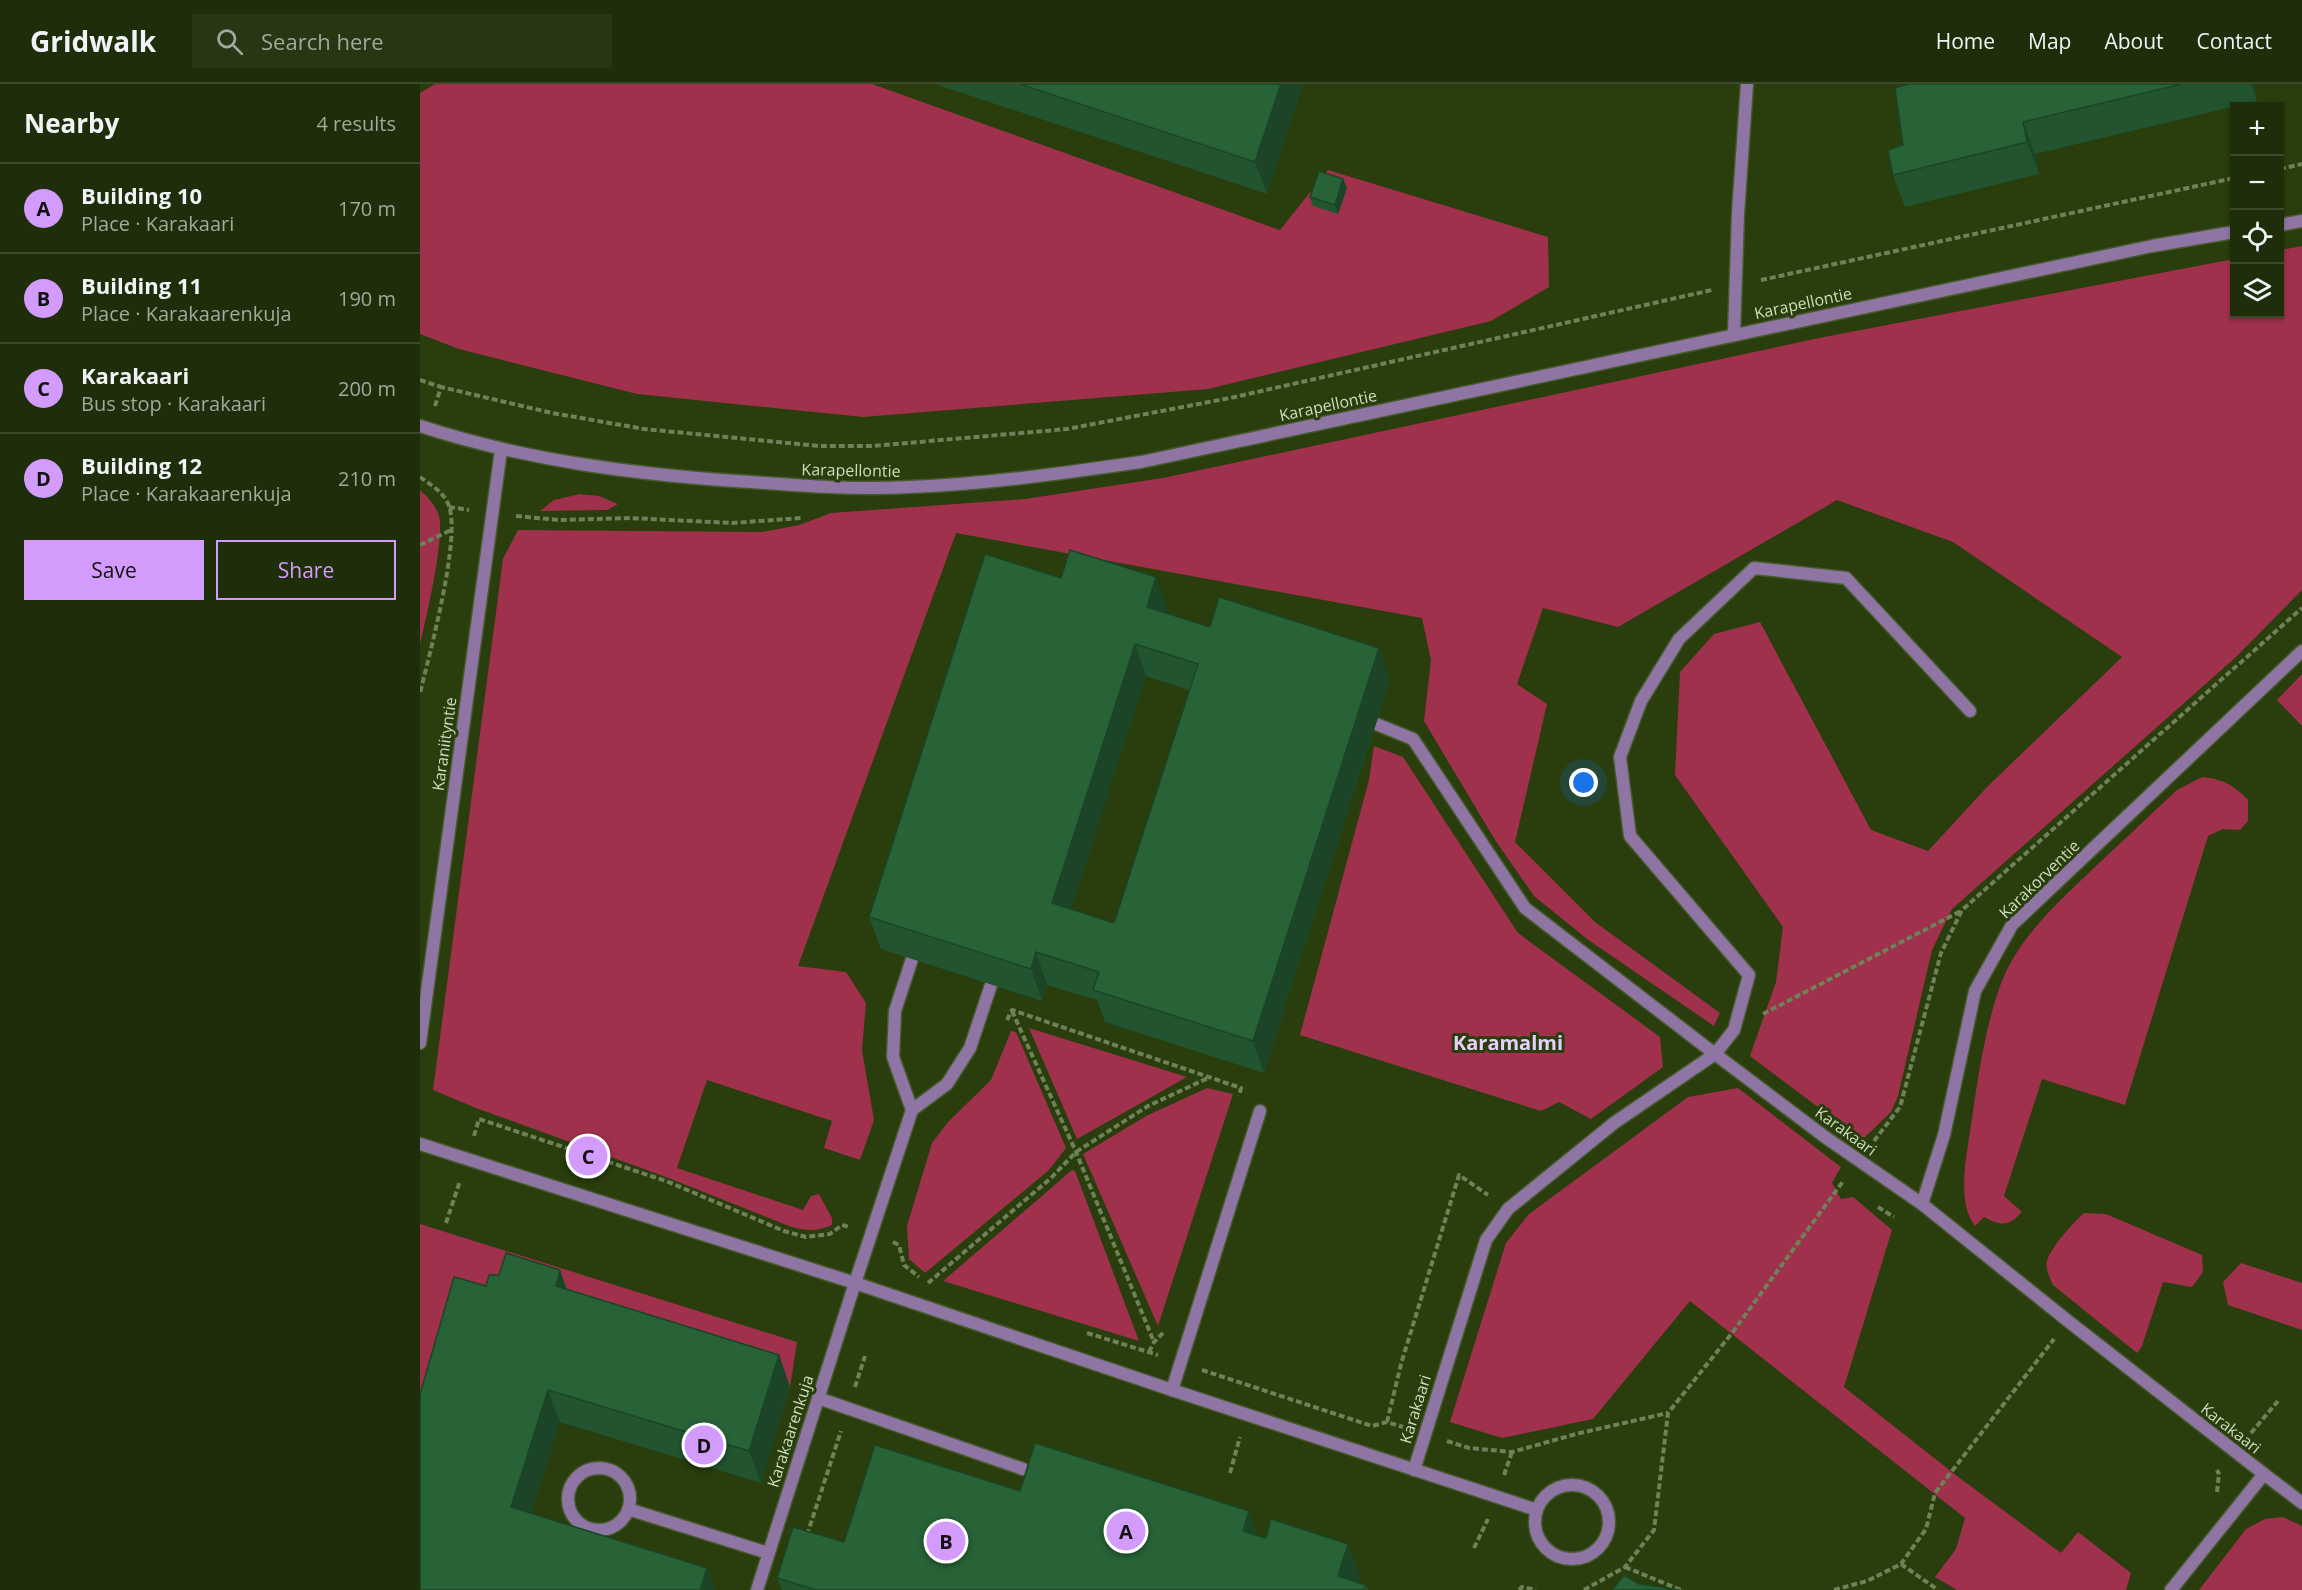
<!DOCTYPE html>
<html lang="en">
<head>
<meta charset="utf-8">
<style>
	body { margin:0; font-family:"Open Sans",sans-serif; background:#273613; color:#f1f3f6 }
	.controls { position:absolute; right:18px; top:18px; display:grid; overflow:hidden; border-radius:0px; box-shadow:0 2px 4px #0004 }
	.controls button { width:54px; height:54px; display:grid; place-items:center; padding:0; border:0; border-bottom:2px solid #3c4a2b; background:#1f2e0a; color:#f1f3f6; font:30px sans-serif }
	.you { position:absolute; left:1164px; top:699px; width:21px; height:21px; margin:-15px; border:4px solid #fff; border-radius:50%; background:#1a73e8; box-shadow:0 0 0 9px #1a73e833 }
	.badge { display:grid; place-items:center; width:39px; height:39px; border-radius:50%; background:#d39cfc; color:#111; font-size:20px; font-weight:700 }
	.pin { position:absolute; translate:-50% -50%; border:3px solid #fff; box-shadow:0 2px 6px #0006 }
	.list { margin:0; padding:0; list-style:none }
	h2 { display:flex; justify-content:space-between; align-items:center; height:78px; margin:0; padding:0 24px; font-size:26px }
	h2 small { font-size:20px; font-weight:400; color:#a1a89c }
	.list li { display:grid; grid-template-columns:39px 1fr auto; gap:18px; align-items:center; box-sizing:border-box; height:90px; padding:0 24px; border-top:2px solid #3c4a2b }
	.list b { display:block; font-size:22px; white-space:nowrap }
	.list p { margin:0; font-size:20px; white-space:nowrap; color:#a1a89c }
	.list em { font-size:20px; font-style:normal; color:#a1a89c }
	.actions { display:flex; gap:12px; padding:18px 24px }
	.actions a { flex:1; padding:14px 0; border:2px solid #d39cfc; border-radius:0px; text-align:center; font-size:21px; color:#d39cfc }
	.actions .main { background:#d39cfc; color:#111 }
	.icon { flex:none; width:33px; height:33px; fill:none; stroke:currentColor; stroke-width:2; stroke-linecap:round; stroke-linejoin:round }
	.map { position:relative; flex:none; width:1882px; height:1506px; overflow:hidden }
	header { display:flex; align-items:center; gap:36px; box-sizing:border-box; height:84px; padding:0 30px; background:#1f2e0a; border-bottom:2px solid #3c4a2b }
	header strong { font-size:28px }
	nav { display:flex; gap:33px; margin-inline-start:auto; font-size:21px }
	.search { width:420px; height:54px; background:#273613; display:flex; align-items:center; gap:15px; box-sizing:border-box; padding:0 21px; border-radius:0px; color:#a1a89c; font-size:22px }
	main { display:flex }
	aside { flex:1; background:#1f2e0a }
	.map>svg:first-child { display:block }
	.green { fill:#9f314c }
	.lines { fill:none; stroke-linecap:round; stroke-linejoin:round }
	.service-casing { stroke:#475a2d; stroke-width:15 }
	.minor-casing { stroke:#475a2d; stroke-width:15 }
	.tertiary-casing { stroke:#475a2d; stroke-width:15 }
	.path { stroke:#6f8158; stroke-width:4; stroke-dasharray:6 3; stroke-linecap:butt }
	.service { stroke:#8e75a3; stroke-width:12 }
	.minor { stroke:#8e75a3; stroke-width:12 }
	.tertiary { stroke:#8e75a3; stroke-width:12 }
	.wall { fill:#22552f; fill-rule:evenodd }
	.shaded-wall { fill:#1b4526 }
	.building { fill:#276337; stroke:#1b4526; stroke-width:1.5; fill-rule:evenodd }
	.labels { text-anchor:middle; stroke-width:6; stroke-linejoin:round; paint-order:stroke }
	.street-label { font-size:16px; fill:#cdddbd; stroke:#293d0d }
	.quarter-label { font-size:20px; font-weight:bold; fill:#e6cff8; stroke:#293d0d }
</style>
</head>
<body>
<header>
<strong>Gridwalk</strong>
<div class="search"><svg class="icon" aria-label="search" viewBox="0 0 24 24"><circle cx="10" cy="10" r="6"/><path d="M15 15l6 6"/></svg>Search here</div>
<nav><a>Home</a><a>Map</a><a>About</a><a>Contact</a></nav>
</header>
<main>
<aside>
<h2>Nearby<small>4 results</small></h2>
<ul class="list">
<li><span class="badge">A</span><div><b>Building 10</b><p>Place · Karakaari</p></div><em>170 m</em></li>
<li><span class="badge">B</span><div><b>Building 11</b><p>Place · Karakaarenkuja</p></div><em>190 m</em></li>
<li><span class="badge">C</span><div><b>Karakaari</b><p>Bus stop · Karakaari</p></div><em>200 m</em></li>
<li><span class="badge">D</span><div><b>Building 12</b><p>Place · Karakaarenkuja</p></div><em>210 m</em></li>
</ul>
<div class="actions"><a class="main">Save</a><a>Share</a></div>
</aside>
<div class="map">
<svg width="1882" height="1506" viewBox="0 0 1882 1506">
	<rect width="100%" height="100%" fill="#293d0d"/>
	<path class="green" d="M15,0H452L860,146L908,86L1128,153L1129,203L1071,237L788,305L443,333L217,310L39,265L0,250V9Z
		M1882,162V506L1816,573L1532,825L1512,866L1478,1012L1471,1028L1442,1056L1330,972L1356,898L1363,843L1255,691L1260,588L1294,550L1340,538L1451,746L1508,767L1567,703L1702,573L1533,458L1417,416L1198,543L1123,524L1097,600L1127,620L1095,758L1175,838L1300,929L1294,942L1167,855L1114,812L1075,756L1004,637L1011,576L1002,534L536,449L378,882L426,888L446,919L442,966L454,1036L440,1076L404,1064L412,1037L287,996L257,1084L383,1126L391,1112L399,1110L412,1134V1141C396,1148 386,1147 369,1142L246,1093L56,1024L13,1006L83,475L98,446L342,448L379,441L411,429L605,415L743,394L1404,253L1814,175V230H1860V166Z
		M0,406C8,413 16,422 19,432C25,452 6,536 0,560Z
		M160,410L179,412L198,420L187,426L120,427L134,416Z
		M1882,590V642L1857,616Z
		M954,662L983,673L1098,849L1240,953L1243,983L1171,1035L1139,1018L1121,1027L880,951L949,696Z
		M1782,693C1803,695 1814,701 1828,716V737L1820,746L1803,745L1788,752L1705,1021L1622,995L1584,1112L1602,1128C1588,1143 1581,1142 1564,1133L1555,1142C1537,1120 1546,1074 1550,1048C1557,1001 1563,951 1579,905C1596,854 1640,817 1677,781C1704,756 1730,731 1757,706Z
		M609,944L767,993L657,1055Z
		M591,947L596,948L646,1064L629,1086L505,1189L489,1175L487,1142L512,1059L528,1038L571,996Z
		M787,1004L813,1010L738,1242L663,1070L726,1032Z
		M1318,1004L1421,1083L1412,1099L1421,1115L1433,1113L1472,1146L1424,1303L1537,1392L1641,1469L1658,1448L1711,1489L1706,1506H1537L1515,1493L1536,1465L1545,1434L1270,1217L1173,1335L1082,1354L1030,1338L1086,1159L1109,1130L1268,1013Z
		M652,1086L655,1087L719,1257L523,1197Z
		M1664,1129L1686,1130L1782,1171L1783,1188L1772,1203L1743,1198L1722,1262L1717,1269L1633,1201C1629,1192 1624,1183 1628,1174C1634,1160 1653,1139 1664,1129Z
		M0,1140L377,1258L370,1303L147,1234L0,1384Z
		M1821,1179L1882,1199V1246L1808,1221L1803,1198Z
		M1863,1433L1882,1442V1506H1779L1826,1445L1845,1435Z"/>
	<g class="lines">
		<defs>
			<path id="service" d="M1314,250L1318,130L1327,0
				M956,640L993,655L1105,824L1295,970L1314,946L1329,891L1210,752L1200,673L1221,617L1259,555L1334,484L1426,494L1550,627
				M492,875L475,927L473,973L492,1026
				M435,1199L492,1026L527,1000L550,964L571,901
				M752,1306L840,1027
				M398,1314L603,1385
				M148 1415a31 31 0 1 1 62 0a31 31 0 1 1-62 0Z
				M1844,1390L1882,1419
				M208,1425L348,1469"/>
			<path id="minor" d="M0,1060L435,1199L752,1306L1117,1426
				M1502,1120L1524,1051L1555,907L1592,841L1882,567
				M994,1386L1066,1156L1088,1125L1194,1039L1295,970L1405,1053L1502,1120L1648,1237L1844,1390L1751,1506
				M1115 1438a37 37 0 1 1 74 0a37 37 0 1 1-74 0Z
				M337,1506L435,1199"/>
			<path id="tertiary" d="M1860,141L1882,137
				M0,342C107,377 219,391 331,398C384,402 437,406 490,403C568,400 644,389 721,378L1732,162L1814,148
				M0,959L81,366"/>
		</defs>
		<use href="#service" class="service-casing"/>
		<use href="#minor" class="minor-casing"/>
		<use href="#tertiary" class="tertiary-casing"/>
		<path class="path" d="M1860,85L1882,80
			M1341,196L1814,94
			M0,296L21,303
			M15,322L21,303L132,329L224,345L399,362H453L647,345L810,314L1292,206
			M0,393C11,401 24,408 29,422C41,455 9,572 0,609
			M29,423L49,426
			M96,432L139,436L210,434L312,439L381,434
			M0,461L31,446
			M592,927L656,1068L734,1258
			M1343,930L1541,827
			M587,936L592,926L821,1004L819,1012
			M54,1052L59,1035L246,1097L364,1147L386,1153L410,1150L422,1141L429,1143
			M1454,1057L1480,1023L1521,869L1542,826L1882,524
			M1458,1123L1474,1133
			M26,1139L40,1097
			M473,1158L479,1161L484,1181L499,1193
			M508,1199L631,1094L656,1068L728,1022L788,994
			M667,1249L738,1271
			M729,1268L734,1258L744,1248
			M782,1286L952,1342L967,1338L983,1343
			M435,1303L445,1272
			M967,1338L981,1280L1039,1091L1068,1111
			M1831,1349L1858,1317
			M1027,1357L1049,1364L1092,1368L1156,1350L1248,1329
			M810,1389L820,1353
			M1084,1391L1092,1368
			M1797,1408L1799,1390L1797,1386
			M387,1451L421,1347
			M1054,1464L1068,1435
			M1481,1480L1518,1506
			M1205,1483L1261,1506
			M1099,1506L1102,1503L1116,1506
			M1164,1506L1205,1483L1234,1446L1248,1329L1312,1249L1424,1096
			M1414,1506L1447,1497L1481,1480L1506,1445L1515,1409L1634,1255"/>
		<use href="#service" class="service"/>
		<use href="#minor" class="minor"/>
		<use href="#tertiary" class="tertiary"/>
	</g>
	<path class="wall" d="M515,0H883L847,110Z
		M1489,0H1833L1837,17L1615,70L1619,90L1485,123L1473,91L1483,61Z
		M927,104L918,130L893,122L890,113Z
		M641,494L748,525L746,529L790,543L970,596L844,989L685,938L677,916L627,901L622,917L461,865L449,833ZM726,592L769,606L694,839L651,825Z
		M140,1186L147,1206L359,1271L370,1303L341,1399L140,1338L111,1429L0,1506L66,1202L79,1191Z
		M600,1407L829,1427L838,1452L940,1492L938,1498L946,1501L948,1506H362L357,1494L424,1458Z"/>
	<path class="shaded-wall" d="M861,0H883L847,110L835,78Z
		M1831,0H1833L1837,17Z
		M1603,38L1615,70L1619,90L1607,58Z
		M923,95L927,104L918,130L915,121Z
		M736,493L748,525L738,555L727,523Z
		M715,560L726,592L643,851L632,819Z
		M959,564L970,596L844,989L833,957Z
		M616,868L627,901L622,917L611,885Z
		M140,1186L151,1218L136,1202Z
		M359,1271L370,1303L341,1399L329,1367Z
		M128,1306L140,1338L103,1455L91,1423Z
		M829,1427L841,1459L823,1447Z
		M928,1460L940,1492L935,1506L918,1492Z
		M287,1484L295,1506H280Z"/>
	<path class="building" d="M600,0H861L835,78Z
		M1489,0H1762L1603,38L1607,58L1473,91L1468,66L1483,61L1475,4Z
		M899,87L923,95L915,121L890,113Z
		M650,466L736,493L727,523L790,543L799,513L959,564L833,957L673,906L679,888L616,868L611,885L449,833L565,470L641,494ZM715,560L778,580L694,839L632,819Z
		M86,1169L140,1186L136,1202L359,1271L329,1367L128,1306L91,1423L287,1484L280,1506H0V1310L34,1193L66,1202L69,1191H79Z
		M615,1359L829,1427L823,1447L846,1454L851,1435L928,1460L918,1492L946,1501L944,1506H396L357,1494L373,1443L424,1458L455,1361L600,1407Z
		M1204,1491L1219,1500L1260,1506H1192Z"/>
	<g class="labels">
		<g class="street-label">
			<text transform="translate(1383 219) rotate(-12)" y="6">Karapellontie</text>
			<text transform="translate(908 321) rotate(-12)" y="6">Karapellontie</text>
			<text transform="translate(431 386) rotate(1)" y="6">Karapellontie</text>
			<text transform="translate(24 660) rotate(-82)" y="6">Karaniityntie</text>
			<text transform="translate(1619 795) rotate(-44)" y="6">Karakorventie</text>
			<text transform="translate(1426 1047) rotate(36)" y="6">Karakaari</text>
			<text transform="translate(995 1325) rotate(-73)" y="6">Karakaari</text>
			<text transform="translate(1811 1344) rotate(38)" y="6">Karakaari</text>
			<text transform="translate(370 1347) rotate(-72)" y="6">Karakaarenkuja</text>
		</g>
		<g class="quarter-label">
			<text x="1088" y="966">Karamalmi</text>
		</g>
	</g>
</svg>
<div class="controls">
<button>+</button>
<button>−</button>
<button><svg class="icon" aria-label="locate" viewBox="0 0 24 24"><circle cx="12" cy="12" r="6"/><path d="M12 2v4M12 18v4M2 12h4M18 12h4"/></svg></button>
<button><svg class="icon" aria-label="layers" viewBox="0 0 24 24"><path d="M12 4l9 5-9 5-9-5zM3 14l9 5 9-5"/></svg></button>
</div>
<div class="you"></div>
<div class="pin badge" style="left:706px;top:1447px">A</div>
<div class="pin badge" style="left:526px;top:1457px">B</div>
<div class="pin badge" style="left:168px;top:1072px">C</div>
<div class="pin badge" style="left:284px;top:1361px">D</div>
</div>
</main>
</body>
</html>
